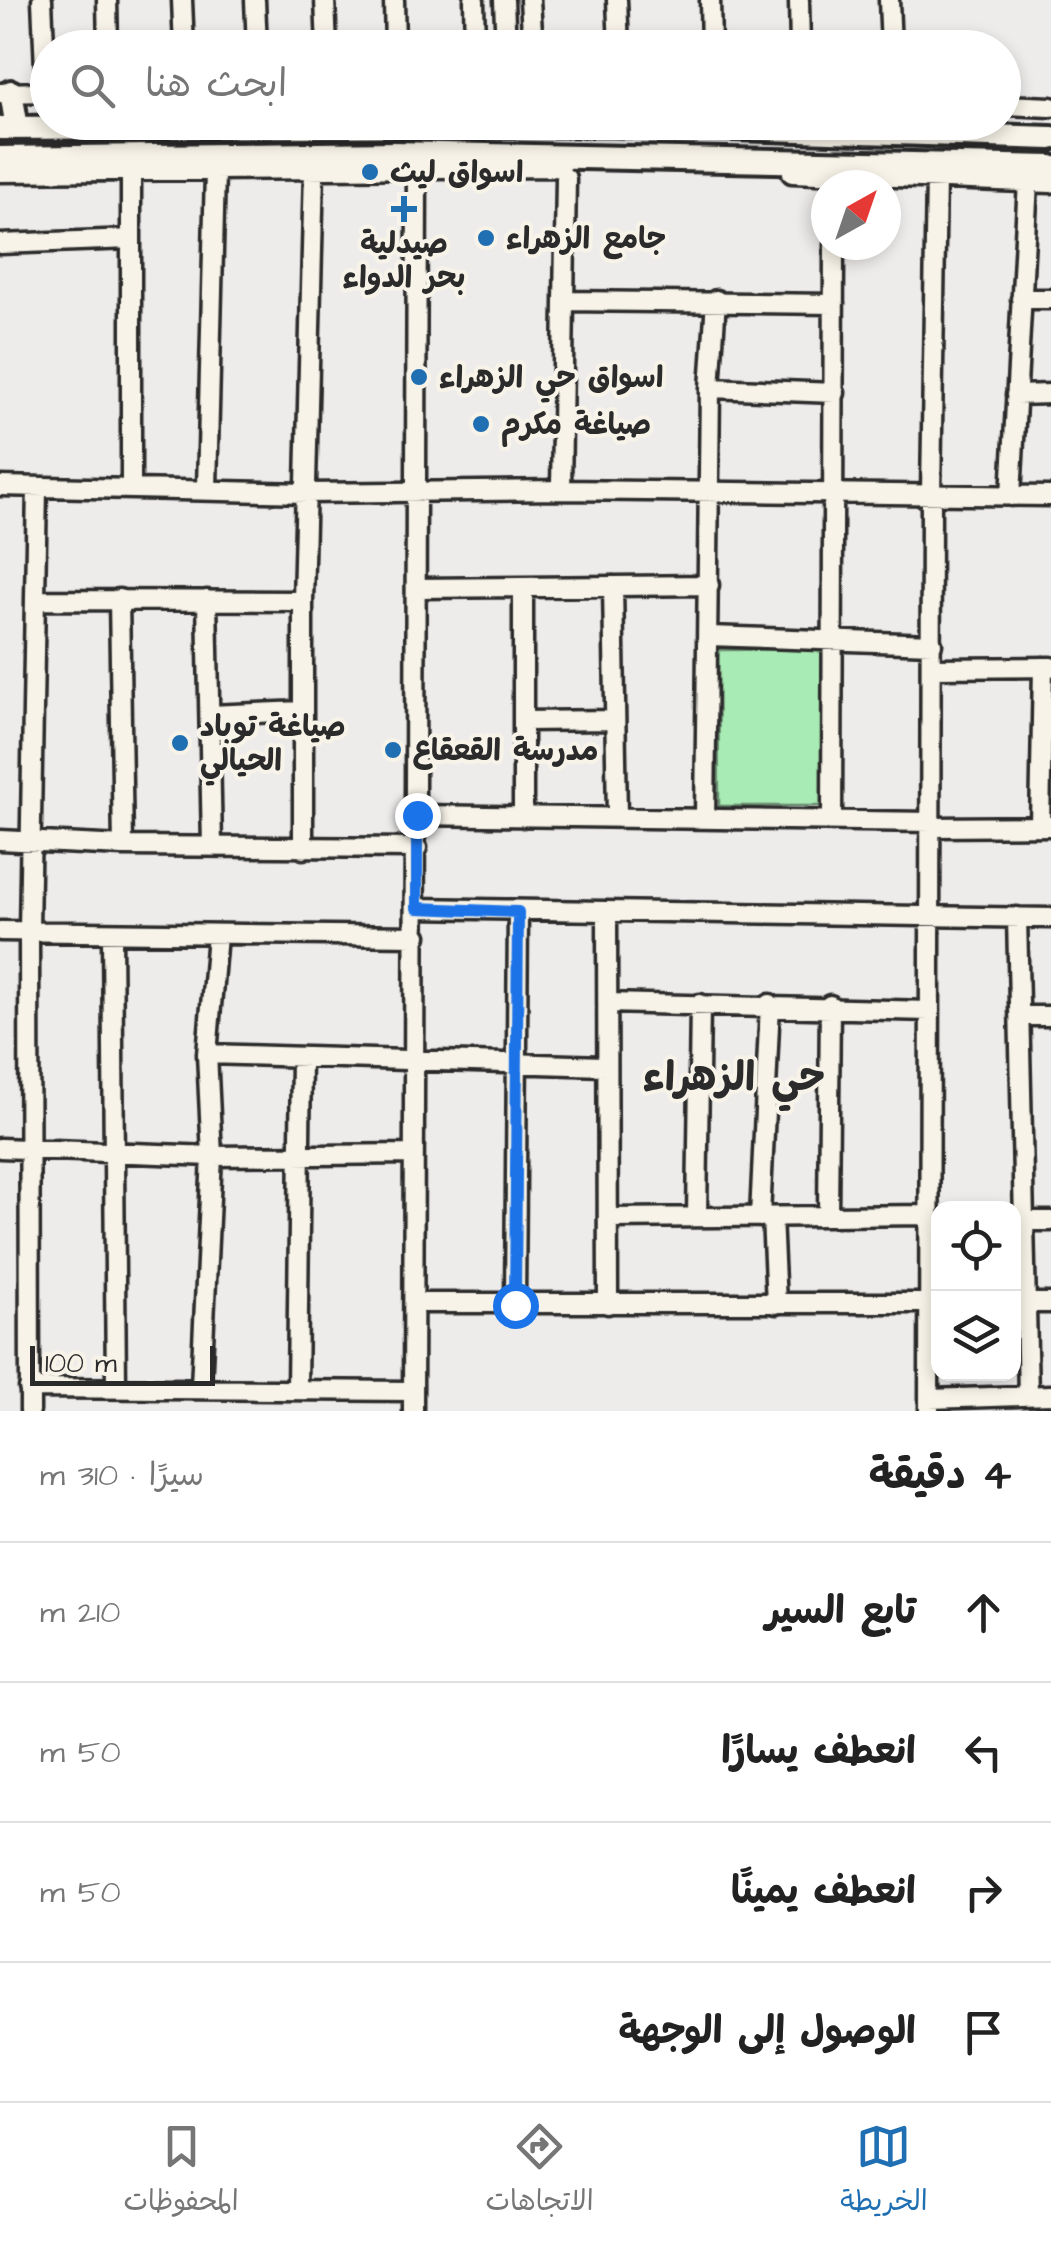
<!DOCTYPE html>
<html lang="ar">
<head>
<meta charset="utf-8">
<style>
	body { margin:0; font-family:"Architects Daughter","Playpen Sans Arabic",sans-serif; background:#f6f6f6; color:#222; direction:rtl }
	.controls { position:absolute; right:30px; bottom:30px; display:grid; overflow:hidden; border-radius:20px; box-shadow:0 5px 15px #0003 }
	.controls button { width:90px; height:90px; display:grid; place-items:center; padding:0; border:0; border-bottom:2px solid #e0e0e0; background:#fff; color:#222; font:50px sans-serif }
	.compass { position:absolute; left:811px; top:170px; width:90px; height:90px; border-radius:50%; background:#fff; box-shadow:0 5px 15px #0003; rotate:40deg }
	.scale { position:absolute; left:30px; bottom:25px; width:185px; box-sizing:border-box; padding-left:10px; border:5px solid #2b2b2b; border-top:0; font-size:28px; line-height:35px; white-space:nowrap; color:#2b2b2b; -webkit-text-stroke:8px #f7f3e8; paint-order:stroke }
	.stop { position:absolute; width:30px; height:30px; margin:-22px; border:8px solid #1a73e8; border-radius:50%; background:#fff }
	.stop.end { background:#1a73e8; border-color:#fff; box-shadow:0 2px 10px #0008 }
	.list { margin:0; padding:0; list-style:none }
	h2 { display:flex; justify-content:space-between; align-items:center; height:130px; margin:0; padding:0 40px; font-size:42px }
	h2 small { font-size:32px; font-weight:400; color:#767676 }
	.list li { display:grid; grid-template-columns:65px 1fr auto; gap:30px; align-items:center; box-sizing:border-box; height:140px; padding:0 40px; border-top:2px solid #e0e0e0 }
	.list b { display:block; font-size:38px; white-space:nowrap }
	.list em { font-size:32px; font-style:normal; color:#767676 }
	.icon { flex:none; width:55px; height:55px; fill:none; stroke:currentColor; stroke-width:2; stroke-linecap:round; stroke-linejoin:round }
	.map { position:relative; flex:none; width:1051px; height:1411px; overflow:hidden; direction:ltr }
	.search { position:absolute; background:#fff; box-shadow:0 5px 15px #0003; left:30px; right:30px; top:30px; height:110px; display:flex; align-items:center; gap:25px; box-sizing:border-box; padding:0 35px; border-radius:55px; color:#767676; font-size:38px }
	.sheet { height:690px; background:#fff }
	nav { display:flex; justify-content:space-around; align-items:center; box-sizing:border-box; height:140px; border-top:2px solid #e0e0e0; background:#fff; font-size:28px; color:#767676 }
	nav a { display:grid; justify-items:center; gap:5px }
	nav .on { color:#1f6fb2 }
	.map>svg:first-child { display:block }
	.green { fill:#a9ebb4; stroke:#6a8b70; stroke-width:2.5 }
	.lines { fill:none; stroke-linecap:round; stroke-linejoin:round }
	.minor-casing { stroke:#2b2b2b; stroke-width:25 }
	.major-casing { stroke:#2b2b2b; stroke-width:30 }
	.minor { stroke:#f7f3e8; stroke-width:18 }
	.major { stroke:#f7f3e8; stroke-width:22 }
	.route { stroke:#1a73e8; stroke-width:12 }
	.poi-dot { fill:#1f6fb2; stroke:#f7f3e8; stroke-width:4 }
	.labels { text-anchor:middle; stroke-width:8; stroke-linejoin:round; paint-order:stroke }
	.poi-label { font-size:30px; font-weight:bold; fill:#2b2b2b; stroke:#f7f3e8; text-anchor:start }
	.district-label { font-size:40px; font-weight:bold; fill:#2b2b2b; stroke:#f7f3e8 }
</style>
</head>
<body>
<div class="map">
<svg width="1051" height="1411" viewBox="0 0 1051 1411">
	<rect width="100%" height="100%" fill="#eeeceb"/>
	<filter id="ink" filterUnits="userSpaceOnUse"><feTurbulence type="fractalNoise" baseFrequency=".01" numOctaves="2"/><feDisplacementMap in="SourceGraphic" scale="20" xChannelSelector="R" yChannelSelector="G"/><feConvolveMatrix kernelMatrix="1 2 1 2 8 2 1 2 1" color-interpolation-filters="sRGB"/></filter>
	<g filter="url(#ink)">
		<path class="green" d="M822,649L823,806H719L718,650Z"/>
		<g class="lines">
			<defs>
				<path id="minor" d="M42,0L46,92
					M107,0L108,48
					M182,0L184,48
					M255,0L257,48
					M325,0L327,48
					M394,0L395,48
					M474,0L475,48
					M504,0L506,48
					M530,0L533,48
					M617,0L619,48
					M710,0L711,48
					M799,0L800,48
					M889,0L891,48
					M0,93L48,92
					M1004,105L1051,107
					M0,172L561,167
					M792,173L1051,183
					M0,244L131,239
					M1021,299H1051
					M564,301L834,304
					M710,388L835,393
					M1016,395L1051,394
					M0,486L307,493L561,490L1051,496
					M131,487V172
					M207,488L215,172
					M561,490L566,178
					M1011,496L1028,182
					M613,586L617,816
					M417,588L709,585
					M119,599L123,846
					M35,600L303,601
					M207,600L212,846
					M709,636L932,644
					M933,668L1051,667
					M210,715L303,711
					M523,721L615,720
					M417,815L932,822
					M523,817V587
					M705,819L710,388L716,300
					M832,821L834,245
					M1040,826L1043,667
					M932,827L1051,826
					M0,840L123,846L417,848
					M303,849V601L314,171
					M417,908L1051,918
					M607,913L608,1304
					M1017,917L1028,1395
					M0,931L417,936
					M112,934L116,1387
					M608,1003L930,1011
					M1020,1016H1051
					M207,1054L605,1066
					M0,1148L212,1156L413,1154
					M828,1216L830,1005
					M697,1217L700,1004
					M760,1217L770,1004
					M772,1217L776,1304
					M608,1218L930,1215
					M1024,1221H1051
					M414,1303H938
					M1014,1303H1051
					M515,1305L518,912
					M201,1386L212,1156L207,1054L217,935
					M29,1388L413,1391
					M297,1389L301,1059
					M929,1399L1051,1395
					M30,1411L29,930L37,487
					M413,1411L417,170
					M929,1411L931,493L936,177"/>
				<path id="major" d="M11,92L17,128
					M0,128L605,124L1051,138
					M0,158L394,153L1051,167"/>
			</defs>
			<use href="#minor" class="minor-casing"/>
			<use href="#major" class="major-casing"/>
			<use href="#minor" class="minor"/>
			<use href="#major" class="major"/>
		</g>
	</g>
	<g class="lines" filter="url(#ink)">
		<path class="route" d="M417,815V908L518,912L515,1305"/>
	</g>
	<g class="poi-dot">
		<circle cx="370" cy="172" r="10"/>
		<path d="M399 194h10v10h10v10h-10v10h-10v-10h-10v-10h10z"/>
		<circle cx="486" cy="238" r="10"/>
		<circle cx="419" cy="377" r="10"/>
		<circle cx="481" cy="424" r="10"/>
		<circle cx="180" cy="743" r="10"/>
		<circle cx="393" cy="750" r="10"/>
	</g>
	<g class="labels">
		<g class="poi-label">
			<text x="390" y="182">اسواق ليث</text>
			<text x="506" y="248">جامع الزهراء</text>
			<text x="404" y="253" text-anchor="middle">صيدلية<tspan x="404" dy="34">بحر الدواء</tspan></text>
			<text x="439" y="387">اسواق حي الزهراء</text>
			<text x="501" y="434">صياغة مكرم</text>
			<text x="200" y="736">صياغة توباد<tspan x="200" dy="34">الحيالي</tspan></text>
			<text x="413" y="760">مدرسة القعقاع</text>
		</g>
		<g class="district-label">
			<text x="734" y="1090">حي الزهراء</text>
		</g>
	</g>
</svg>
<div class="controls">
<button><svg class="icon" aria-label="locate" viewBox="0 0 24 24"><circle cx="12" cy="12" r="6"/><path d="M12 2v4M12 18v4M2 12h4M18 12h4"/></svg></button>
<button><svg class="icon" aria-label="layers" viewBox="0 0 24 24"><path d="M12 4l9 5-9 5-9-5zM3 14l9 5 9-5"/></svg></button>
</div>
<svg class="compass" viewBox="-18 -18 36 36"><path d="M0-13l5 13h-10z" fill="#e53935"/><path d="M0 13l5-13h-10z" fill="#767676"/></svg>
<div class="scale">100 m</div>
<div class="stop" style="left:515px;top:1305px"></div>
<div class="stop end" style="left:417px;top:815px"></div>
<div class="search"><svg class="icon" aria-label="search" viewBox="0 0 24 24"><circle cx="10" cy="10" r="6"/><path d="M15 15l6 6"/></svg>ابحث هنا</div>
</div>
<section class="sheet">
<h2>4 دقيقة<small>سيرًا · 310 m</small></h2>
<ul class="list">
<li><svg class="icon" aria-label="ahead" viewBox="0 0 24 24"><path d="M12 20V5M6 11l6-6 6 6"/></svg><div><b>تابع السير</b></div><em>210 m</em></li>
<li><svg class="icon" aria-label="left" viewBox="0 0 24 24"><path d="M17 20v-9H6M10 6l-5 5 5 5"/></svg><div><b>انعطف يسارًا</b></div><em>50 m</em></li>
<li><svg class="icon" aria-label="right" viewBox="0 0 24 24"><path d="M7 20v-9h11M14 6l5 5-5 5"/></svg><div><b>انعطف يمينًا</b></div><em>50 m</em></li>
<li><svg class="icon" aria-label="arrive" viewBox="0 0 24 24"><path d="M6 21V4h12l-3 4 3 4H6"/></svg><div><b>الوصول إلى الوجهة</b></div></li>
</ul>
</section>
<nav>
<a class="on"><svg class="icon" aria-label="map" viewBox="0 0 24 24"><path d="M3 6l6-2 6 2 6-2v14l-6 2-6-2-6 2zM9 4v14M15 6v14"/></svg>الخريطة</a>
<a><svg class="icon" aria-label="directions" viewBox="0 0 24 24"><path d="M12 3l9 9-9 9-9-9zM9 14v-3h6M13 9l2 2-2 2"/></svg>الاتجاهات</a>
<a><svg class="icon" aria-label="saved" viewBox="0 0 24 24"><path d="M7 4h10v16l-5-4-5 4z"/></svg>المحفوظات</a>
</nav>
</body>
</html>
